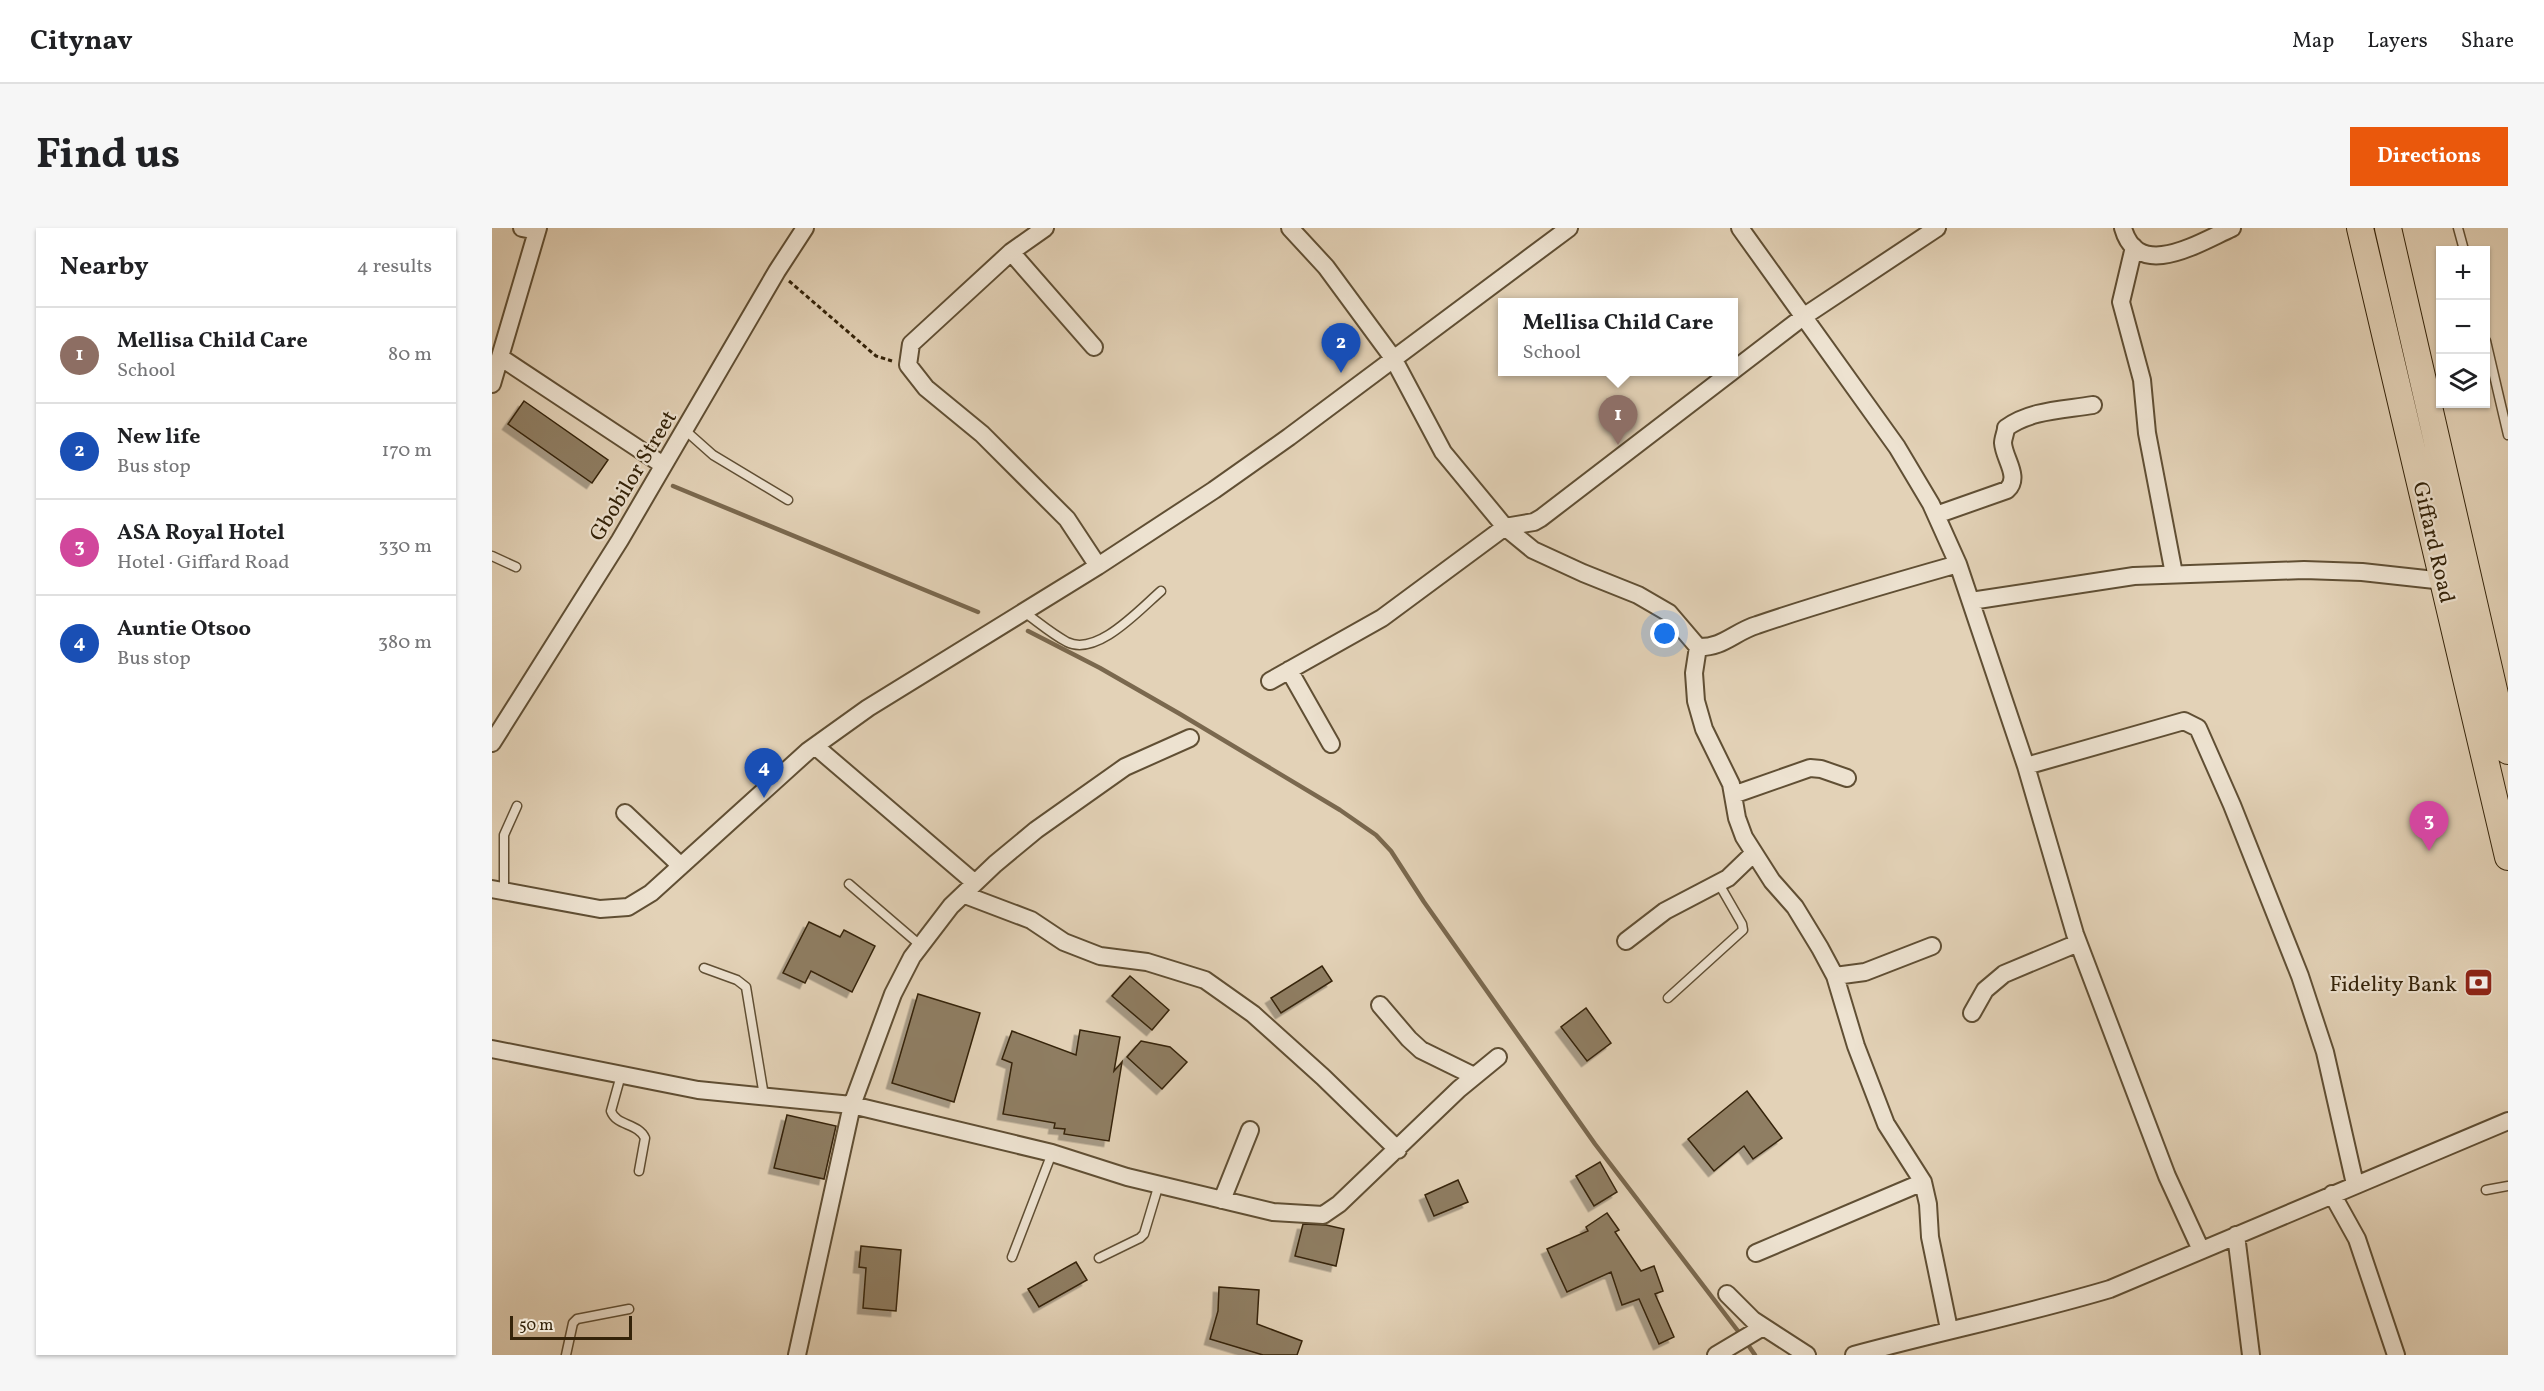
<!DOCTYPE html>
<html lang="en">
<head>
<meta charset="utf-8">
<style>
	body { margin:0; font-family:Vollkorn,serif; background:#f6f6f6; color:#202124 }
	.controls { position:absolute; right:18px; top:18px; display:grid; overflow:hidden; border-radius:0px; box-shadow:0 2px 4px #0004 }
	.controls button { width:54px; height:54px; display:grid; place-items:center; padding:0; border:0; border-bottom:2px solid #e0e0e0; background:#fff; color:#202124; font:30px sans-serif }
	.scale { position:absolute; left:18px; bottom:15px; width:122px; box-sizing:border-box; padding-left:6px; border:3px solid #342309; border-top:0; font-size:16px; line-height:21px; white-space:nowrap; color:#342309; -webkit-text-stroke:4px #ede2d0; paint-order:stroke }
	.you { position:absolute; left:1173px; top:406px; width:21px; height:21px; margin:-15px; border:4px solid #fff; border-radius:50%; background:#1a73e8; box-shadow:0 0 0 9px #1a73e833 }
	.badge { display:grid; place-items:center; width:39px; height:39px; border-radius:50%; background:#ea580c; color:#fff; font-size:20px; font-weight:700 }
	.pin { position:absolute; translate:-50% -50px; filter:drop-shadow(0 2px 3px #0008) }
	.pin::after { content:''; position:absolute; top:32px; width:21px; height:18px; background:inherit; clip-path:polygon(0 0,100% 0,50% 100%) }
	.popup { position:absolute; left:1006px; top:70px; width:240px; height:78px; box-sizing:border-box; display:grid; place-content:center; border-radius:0px; background:#fff; filter:drop-shadow(0 2px 4px #0005); font-size:20px; white-space:nowrap; color:#757577 }
	.popup b { font-size:22px; color:#202124 }
	.popup::after { content:''; position:absolute; left:50%; top:100%; margin-left:-12px; border:12px solid transparent; border-top-color:#fff }
	.list { margin:0; padding:0; list-style:none }
	h2 { display:flex; justify-content:space-between; align-items:center; height:78px; margin:0; padding:0 24px; font-size:26px }
	h2 small { font-size:20px; font-weight:400; color:#757577 }
	.list li { display:grid; grid-template-columns:39px 1fr auto; gap:18px; align-items:center; box-sizing:border-box; height:96px; padding:0 24px; border-top:2px solid #e0e0e0 }
	.list b { display:block; font-size:22px; white-space:nowrap }
	.list p { margin:0; font-size:20px; white-space:nowrap; color:#757577 }
	.list em { font-size:20px; font-style:normal; color:#757577 }
	.icon { flex:none; width:33px; height:33px; fill:none; stroke:currentColor; stroke-width:2; stroke-linecap:round; stroke-linejoin:round }
	.map { position:relative; flex:none; width:2016px; height:1127px; overflow:hidden; border-radius:0px }
	header { display:flex; align-items:center; gap:36px; box-sizing:border-box; height:84px; padding:0 30px; background:#fff; border-bottom:2px solid #e0e0e0 }
	header strong { font-size:28px }
	nav { display:flex; gap:33px; margin-inline-start:auto; font-size:21px }
	.intro { display:flex; align-items:center; justify-content:space-between; box-sizing:border-box; height:144px; padding:0 36px }
	h1 { margin:0; font-size:42px }
	.button { padding:15px 27px; border-radius:0px; background:#ea580c; color:#fff; font-size:21px; font-weight:700 }
	main { display:flex; gap:36px; padding:0 36px }
	aside { flex:1; background:#fff; border-radius:0px; box-shadow:0 2px 4px #0004 }
	.map>svg:first-child { display:block }
	.lines { fill:none; stroke-linecap:round; stroke-linejoin:round }
	.stream { stroke:#7a684e; stroke-width:4.5 }
	.building { fill:#8f7e63; stroke:#342309; stroke-width:1.5; filter:url(#shadow) }
	.service-casing { stroke:#604f34; stroke-width:11 }
	.minor-casing { stroke:#604f34; stroke-width:20 }
	.primary-casing { stroke:#342309; stroke-width:28 }
	.path { stroke:#342309; stroke-width:3; stroke-dasharray:4.5 3; stroke-linecap:butt }
	.service { stroke:#ede2d0; stroke-width:8 }
	.minor { stroke:#ede2d0; stroke-width:16 }
	.primary { stroke:#e3d2b7; stroke-width:26 }
	.labels { text-anchor:middle; stroke-width:4.5; stroke-linejoin:round; paint-order:stroke }
	.street-label { font-size:22px; fill:#342309; stroke:#ede2d0 }
	.poi-label { font-size:22px; fill:#342309; stroke:#ede2d0; text-anchor:end }
</style>
</head>
<body>
<header>
<strong>Citynav</strong>
<nav><a>Map</a><a>Layers</a><a>Share</a></nav>
</header>
<div class="intro"><h1>Find us</h1><a class="button">Directions</a></div>
<main>
<aside>
<h2>Nearby<small>4 results</small></h2>
<ul class="list">
<li><span class="badge" style="background:#8d6e63">1</span><div><b>Mellisa Child Care</b><p>School</p></div><em>80 m</em></li>
<li><span class="badge" style="background:#1a4fb4">2</span><div><b>New life</b><p>Bus stop</p></div><em>170 m</em></li>
<li><span class="badge" style="background:#d1479c">3</span><div><b>ASA Royal Hotel</b><p>Hotel · Giffard Road</p></div><em>330 m</em></li>
<li><span class="badge" style="background:#1a4fb4">4</span><div><b>Auntie Otsoo</b><p>Bus stop</p></div><em>380 m</em></li>
</ul>
</aside>
<div class="map">
<svg width="2016" height="1127" viewBox="0 0 2016 1127">
	<defs>
		<filter id="shadow"><feDropShadow dx="-5.5" dy="5.5" stdDeviation="0" flood-color="#0004"/></filter>
	</defs>
	<rect width="100%" height="100%" fill="#e3d2b7"/>
	<filter id="stains"><feTurbulence type="fractalNoise" baseFrequency=".00333" numOctaves="4"/><feColorMatrix values="0 0 0 0 .2 0 0 0 0 .09 0 0 0 0 .02 0 0 0 .5 -.17"/></filter>
	<radialGradient id="worn" r=".72"><stop offset=".6" stop-color="#630" stop-opacity="0"/><stop offset="1" stop-color="#630" stop-opacity=".3"/></radialGradient>
	<g class="lines">
		<path class="stream" d="M181,258L486,384
			M536,403L608,440L688,486L848,582L884,607L899,623L932,674L1103,916L1249,1107
			M1254,1114L1263,1127"/>
	</g>
	<path class="building" d="M32,173L116,232L100,255L16,196Z
		M317,694L348,709L352,702L383,718L360,764L319,743L313,755L291,745Z
		M830,738L840,753L789,785L779,770Z
		M638,748L677,782L660,802L620,768Z
		M426,766L488,785L462,874L400,855Z
		M1094,780L1119,815L1095,833L1069,799Z
		M588,802L628,809L622,843L630,834L617,913L572,906L573,901L562,900L563,895L511,886L520,835L510,831L520,803L584,827Z
		M649,813L678,819L695,834L670,861L635,829Z
		M1255,863L1290,910L1261,931L1252,918L1222,943L1196,911Z
		M295,887L344,898L332,951L282,940Z
		M1108,934L1125,964L1102,978L1084,948Z
		M966,952L976,974L942,988L933,967Z
		M1115,985L1127,1002L1123,1004L1149,1043L1162,1038L1171,1063L1163,1066L1182,1109L1167,1116L1147,1071L1130,1077L1119,1044L1075,1064L1055,1021L1096,1003L1094,999Z
		M811,996L834,997L852,1001L844,1038L803,1028Z
		M369,1018L409,1022L404,1083L371,1080L374,1040L367,1039Z
		M584,1034L595,1052L547,1079L536,1061Z
		M727,1059L767,1062L765,1096L810,1113L805,1127H771L718,1111L726,1083Z"/>
	<g class="lines">
		<defs>
			<path id="service" d="M1966,0L1972,22
				M1994,113L2016,207
				M194,203L221,227L296,272
				M0,328L24,339
				M532,384C546,394 560,406 575,414C605,429 647,382 669,363
				M357,656L428,717
				M12,663V607L25,578
				M212,740L245,752L254,759L272,868
				M1176,770L1251,702L1250,696L1227,656
				M129,847L119,883C124,898 146,895 153,910L147,943
				M1994,962L2016,958
				M520,1029L560,925
				M607,1030L648,1010L652,1006L667,956
				M74,1127L81,1095L85,1091L137,1081"/>
			<path id="minor" d="M30,0L45,3
				M553,0L519,24L419,116L416,137L434,160L490,206L575,291L606,338
				M798,0L834,39L901,130L951,224L1013,299L1041,322L1091,345L1146,367L1177,385L1206,419C1231,420 1242,404 1265,397C1332,374 1399,355 1466,336
				M1248,0L1405,219L1439,276L1466,336L1534,538L1583,706L1675,948L1709,1022
				M1631,0C1646,54 1708,14 1740,0
				M1642,19L1629,74L1650,152L1655,205L1682,346
				M519,24L602,119
				M8,129L171,237
				M0,156L46,0
				M1444,287L1515,262C1529,249 1512,231 1511,215C1511,210 1514,204 1514,200C1538,182 1572,182 1601,177
				M1479,373L1642,348L1812,342L1870,344L1952,353
				M1206,419L1202,445L1204,473L1212,501L1239,556L1245,590L1252,609L1280,653L1303,679L1328,720L1343,748L1364,818L1394,896L1431,954L1436,976L1438,1009L1457,1101
				M797,442L839,516
				M778,453L890,390L1013,299L1042,294L1049,290L1311,89L1445,0
				M0,515L128,312L285,43L313,0
				M323,518L483,655
				M1534,538L1692,493L1706,500L1740,577L1808,748L1833,824L1863,956
				M1241,567L1318,540L1329,541L1355,550
				M133,585L189,638
				M0,661L108,681L136,679L159,665L316,523L376,480L606,338L722,262L797,209L1077,0
				M473,667L539,692L572,714L608,728L655,734L713,752L761,786L831,849L906,922
				M1134,713L1173,683L1236,650L1262,625
				M1343,748L1373,744L1440,718
				M888,777L917,811L929,822L982,848
				M1480,785L1493,762L1512,746L1586,715
				M0,821L206,862L360,877L560,925L635,949L781,984L831,987L847,976L967,861L1006,829
				M1840,966L1865,1011L1904,1127
				M730,972L758,902
				M1744,1007L1759,1127
				M1264,1025L1431,954
				M1235,1066L1261,1092L1315,1127
				M305,1127L360,877L401,766L420,729L459,678L503,636L544,602L633,539L698,510
				M1224,1127L1271,1099
				M1362,1127C1447,1104 1534,1086 1618,1061L2016,893"/>
			<path id="primary" d="M1868,0L2016,629
				M1896,0L2016,523"/>
		</defs>
		<use href="#service" class="service-casing"/>
		<use href="#minor" class="minor-casing"/>
		<use href="#primary" class="primary-casing"/>
		<path class="path" d="M297,53L384,128L400,133"/>
		<use href="#service" class="service"/>
		<use href="#minor" class="minor"/>
		<use href="#primary" class="primary"/>
	</g>
	<defs>
		<symbol id="bank-square" viewBox="-11 -11 22 22"><rect x="-9" y="-9" width="18" height="18" rx="4" fill="#8f2418" stroke="#ede2d0"/><path d="M-6-4H6V4H-6ZM0-2.3a2.3 2.3 0 1 0 0 4.6a2.3 2.3 0 1 0 0-4.6Z" fill="#fff"/></symbol>
	</defs>
	<g fill-rule="evenodd">
		<use href="#bank-square" x="1970" y="738" width="33" height="33"/>
	</g>
	<g class="labels">
		<g class="street-label">
			<text transform="translate(140 247) rotate(-59)" y="8">Gbobilor Street</text>
			<text transform="translate(1943 314) rotate(77)" y="8">Giffard Road</text>
		</g>
		<g class="poi-label">
			<text x="1965" y="763">Fidelity Bank</text>
		</g>
	</g>
	<rect width="100%" height="100%" filter="url(#stains)"/>
	<rect width="100%" height="100%" fill="url(#worn)"/>
</svg>
<div class="controls">
<button>+</button>
<button>−</button>
<button><svg class="icon" aria-label="layers" viewBox="0 0 24 24"><path d="M12 4l9 5-9 5-9-5zM3 14l9 5 9-5"/></svg></button>
</div>
<div class="scale">50 m</div>
<div class="you"></div>
<div class="pin badge" style="left:1126px;top:217px;background:#8d6e63">1</div>
<div class="popup"><b>Mellisa Child Care</b>School</div>
<div class="pin badge" style="left:849px;top:145px;background:#1a4fb4">2</div>
<div class="pin badge" style="left:1937px;top:623px;background:#d1479c">3</div>
<div class="pin badge" style="left:272px;top:570px;background:#1a4fb4">4</div>
</div>
</main>
</body>
</html>
